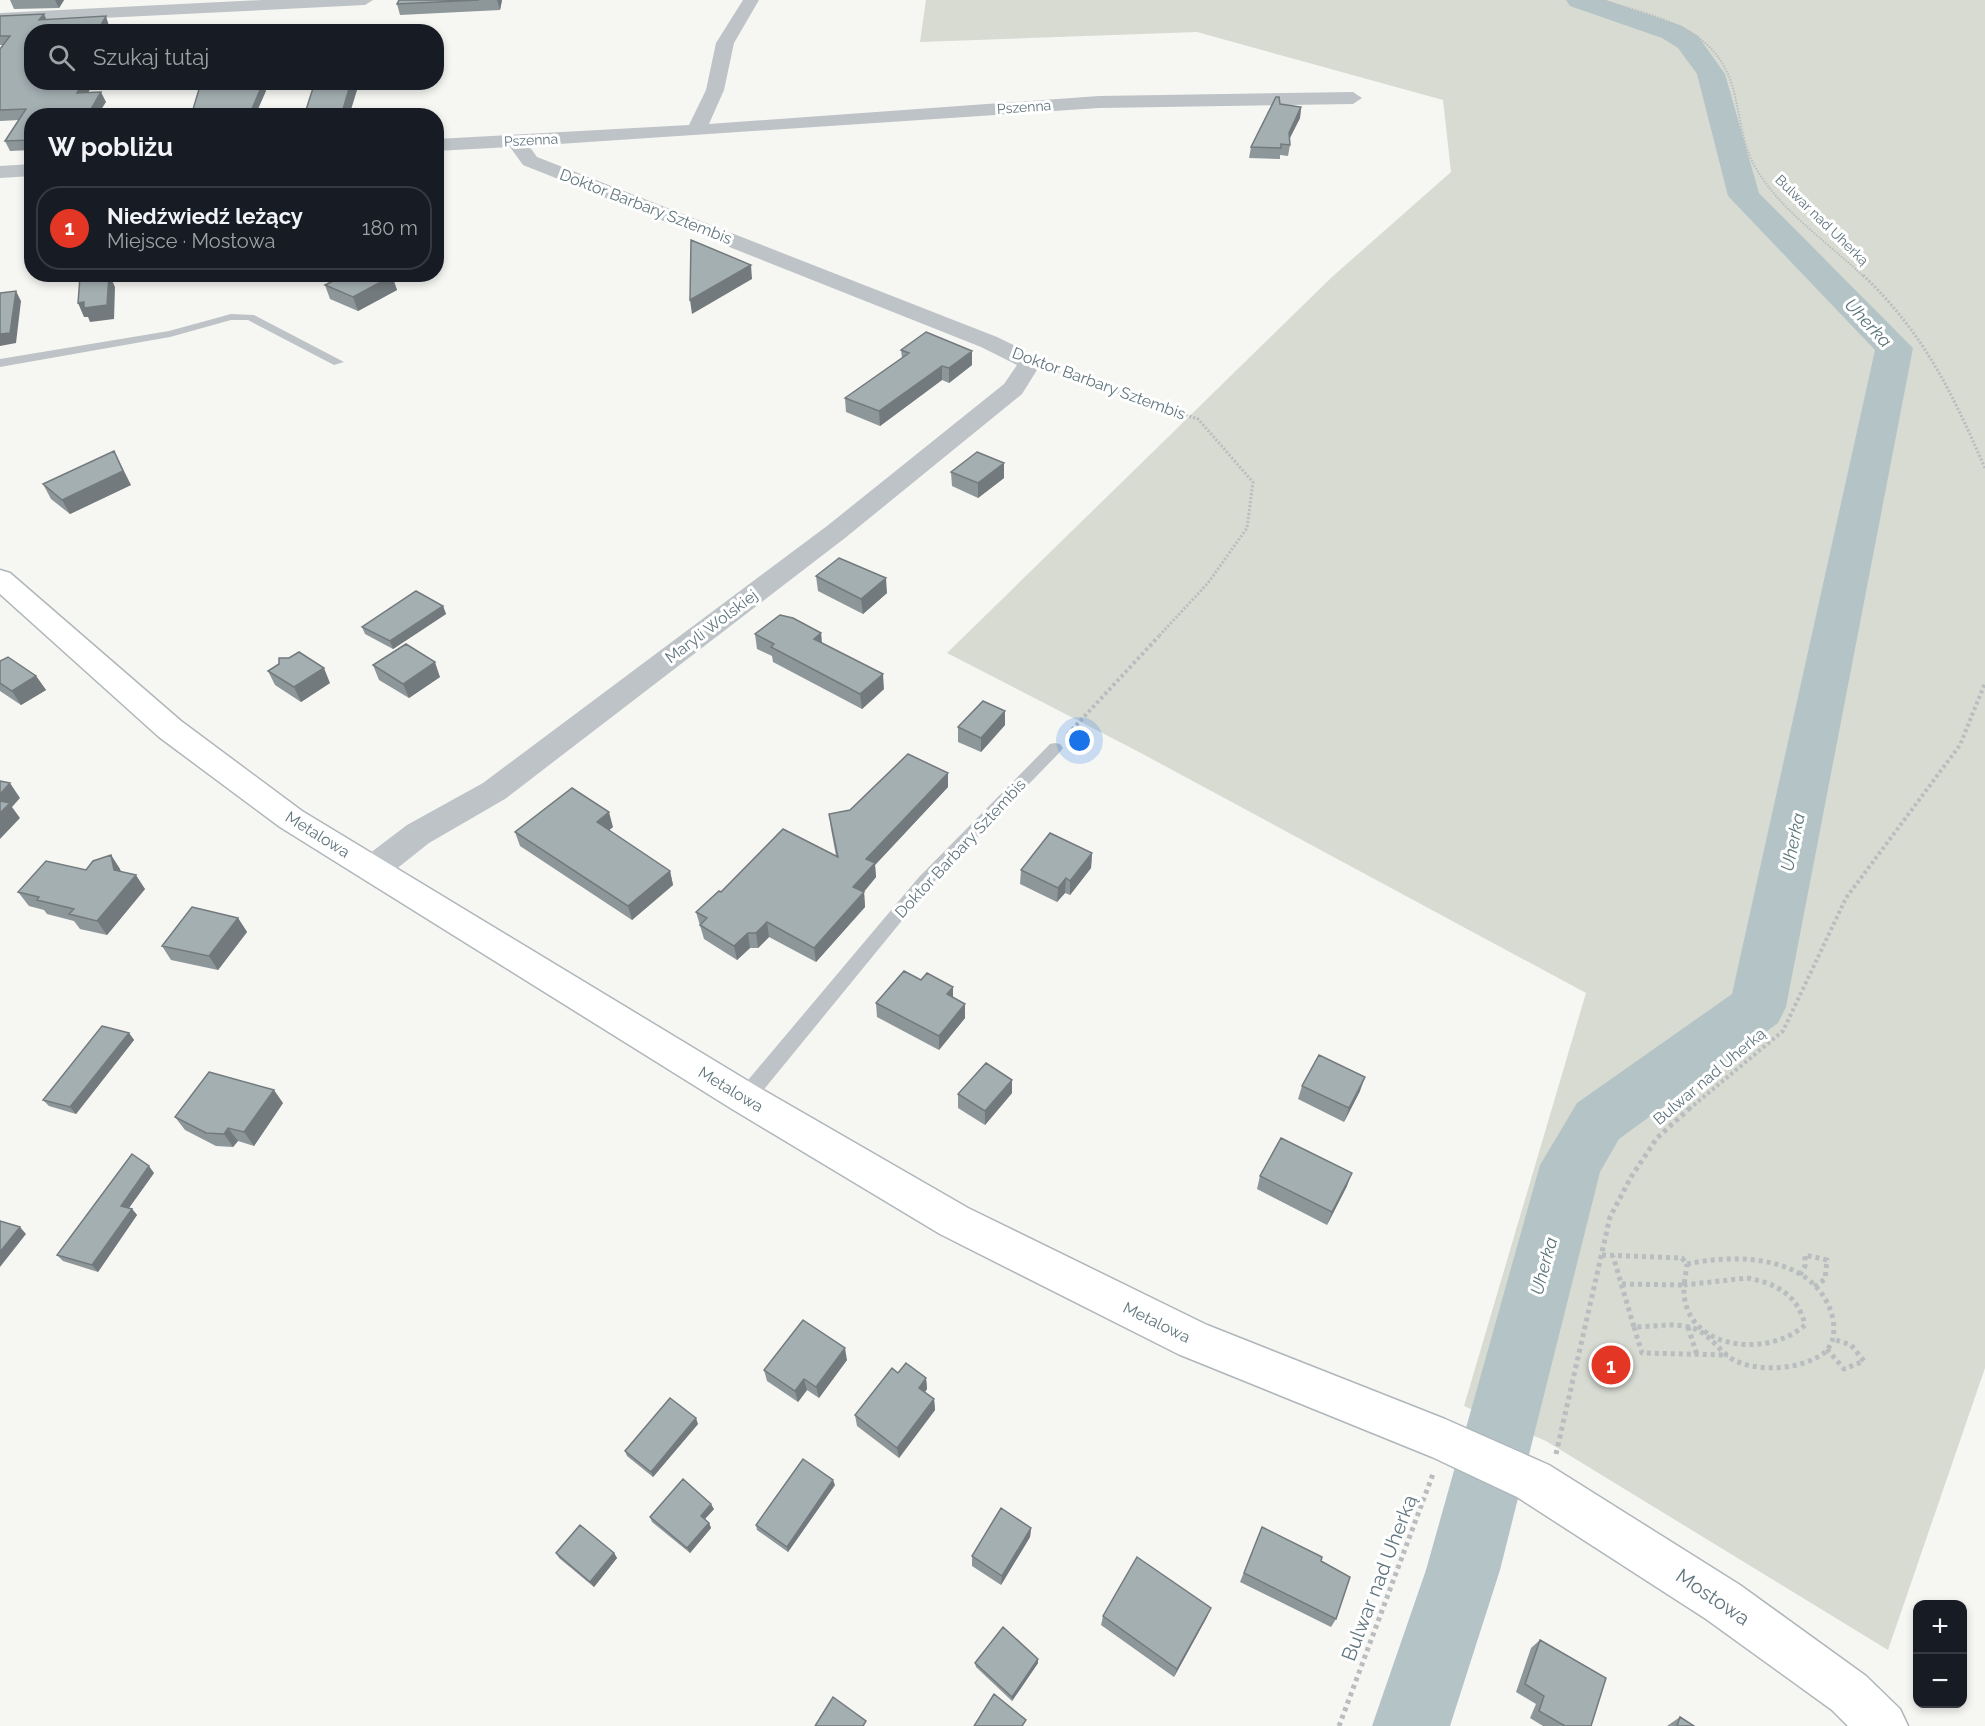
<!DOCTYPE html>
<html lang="pl">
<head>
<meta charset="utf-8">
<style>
	body { margin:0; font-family:Raleway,sans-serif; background:#242831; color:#f1f3f6 }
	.controls { position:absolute; right:18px; bottom:18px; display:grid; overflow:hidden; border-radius:12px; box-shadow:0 3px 9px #0003 }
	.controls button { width:54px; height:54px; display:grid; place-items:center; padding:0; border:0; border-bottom:2px solid #363941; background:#171b24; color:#f1f3f6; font:30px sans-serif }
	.you { position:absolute; left:1080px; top:741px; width:21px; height:21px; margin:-15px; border:4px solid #fff; border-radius:50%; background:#1a73e8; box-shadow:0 0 0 9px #1a73e833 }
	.badge { display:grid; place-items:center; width:39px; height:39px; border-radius:50%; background:#e43625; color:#fff; font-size:20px; font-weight:700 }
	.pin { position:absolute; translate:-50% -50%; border:3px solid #fff; box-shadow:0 2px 6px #0006 }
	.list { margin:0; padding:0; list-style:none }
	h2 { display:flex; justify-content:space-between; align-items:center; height:78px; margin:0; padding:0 24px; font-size:26px }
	h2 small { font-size:20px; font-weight:400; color:#9ea1a6 }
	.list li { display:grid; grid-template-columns:39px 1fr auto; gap:18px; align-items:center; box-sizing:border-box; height:84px; margin:0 12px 12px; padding:0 12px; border:2px solid #363941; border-radius:24px }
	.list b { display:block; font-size:22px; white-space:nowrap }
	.list p { margin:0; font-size:20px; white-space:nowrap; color:#9ea1a6 }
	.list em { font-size:20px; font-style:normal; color:#9ea1a6 }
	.icon { flex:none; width:33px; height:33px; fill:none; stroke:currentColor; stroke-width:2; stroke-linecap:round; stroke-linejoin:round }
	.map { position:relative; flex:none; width:1985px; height:1726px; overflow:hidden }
	.search { position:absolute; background:#171b24; box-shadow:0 3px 9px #0003; left:24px; top:24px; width:420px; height:66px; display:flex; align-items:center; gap:15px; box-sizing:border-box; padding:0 21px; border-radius:24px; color:#9ea1a6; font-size:22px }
	.panel { position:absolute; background:#171b24; box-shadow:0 3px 9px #0003; left:24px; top:108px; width:420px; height:174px; border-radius:24px }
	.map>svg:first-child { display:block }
	.green { fill:#d7dbd2 }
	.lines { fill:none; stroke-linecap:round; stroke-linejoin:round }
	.river { fill:#b4c4c6; fill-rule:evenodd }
	.secondary-casing { stroke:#afb7ba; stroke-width:3 }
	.path-far3 { stroke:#b9bdbf; stroke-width:2; stroke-dasharray:1.5 1.5; stroke-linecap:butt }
	.path-far2 { stroke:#b9bdbf; stroke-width:3; stroke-dasharray:2 2; stroke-linecap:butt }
	.path-far1 { stroke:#b9bdbf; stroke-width:4; stroke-dasharray:3 3; stroke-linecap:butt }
	.path { stroke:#b9bdbf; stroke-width:5; stroke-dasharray:4 4; stroke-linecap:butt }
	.lane { fill:#bdc3c6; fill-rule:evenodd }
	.street { fill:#bdc3c6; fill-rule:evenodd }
	.secondary { fill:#fff; fill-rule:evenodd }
	.wall { fill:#8d9699 }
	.shaded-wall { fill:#737a7d }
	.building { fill:#a4afb2; stroke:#737a7d; stroke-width:1.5 }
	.labels { text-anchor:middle; stroke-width:6; stroke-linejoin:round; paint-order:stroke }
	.far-street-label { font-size:14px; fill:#61767e; stroke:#fff }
	.street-label { font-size:16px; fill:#61767e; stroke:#fff }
	.water-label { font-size:18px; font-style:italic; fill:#5c767a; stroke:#fff }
	.near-street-label { font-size:20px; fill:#61767e; stroke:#fff }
</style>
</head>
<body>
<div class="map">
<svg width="1985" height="1726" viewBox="0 0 1985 1726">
	<rect width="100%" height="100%" fill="#f6f6f3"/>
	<path class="green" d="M926,0H1985V1368L1888,1650L1546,1441L1464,1406L1586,993L1139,752L947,653L1332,277L1451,172L1443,100L1197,32L920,42Z"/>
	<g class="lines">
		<path class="river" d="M1566,0H1605L1682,26L1698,36L1725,74L1759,193L1913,348L1786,1007L1778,1023L1619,1139L1600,1172L1500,1570L1450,1726H1372L1426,1570L1540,1165L1577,1103L1732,994L1875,350L1728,196L1697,74L1678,48L1662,38L1570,6Z"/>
		<defs>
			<path id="secondary" d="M0,570L10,573L181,721L302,811L758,1087L968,1208L1207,1325L1445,1419L1549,1465L1740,1585L1866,1676L1900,1709L1908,1726H1848L1832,1710L1706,1619L1517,1497L1432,1457L1178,1354L940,1234L732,1109L280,827L159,737L0,594Z"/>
		</defs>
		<use href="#secondary" class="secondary-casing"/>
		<path class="path-far3" d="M1603,0C1661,19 1720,27 1735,96C1741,121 1743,148 1757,170C1781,211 1830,244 1864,277"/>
		<path class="path-far2" d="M1863,275C1925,335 1951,391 1985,468
			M1053,370L1198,419L1253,482L1247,528L1208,583L1158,637"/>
		<path class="path-far1" d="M1068,734L1159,636
			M1689,1109L1783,1031L1846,898L1960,745L1985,683"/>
		<path class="path" d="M1602,1255L1682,1258L1687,1264C1738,1253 1818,1255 1833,1319C1835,1332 1834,1344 1824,1353C1801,1370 1757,1373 1732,1359C1718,1350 1710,1334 1693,1328C1675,1322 1653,1327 1634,1327L1613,1256
			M1800,1275L1805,1266V1255L1827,1260L1825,1279L1814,1287
			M1747,1278C1776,1283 1798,1295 1805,1325C1766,1360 1680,1349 1684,1285Z
			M1622,1284L1684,1285L1687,1264
			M1634,1327L1642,1353L1728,1355
			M1688,1327L1697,1355
			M1827,1349L1844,1369L1864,1361L1851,1345L1833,1339
			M1556,1454L1610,1217L1631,1177L1657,1138L1690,1108
			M1339,1726L1433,1474"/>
		<path class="lane" d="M231,314L254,315L344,362L334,365L248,320H231L170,337L0,367V359L169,331Z
			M1055,743L1060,744L1063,748L1060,752L931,885L752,1104L745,1106L738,1104L736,1098L738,1092L919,877L1050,744Z"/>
		<path class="street" d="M262,0H373L365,5L0,23V13Z
			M743,0H759L734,43L724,90L709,124L1099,96L1353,92L1362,98L1353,104L1099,108L529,146L537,157L997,337L1038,357L1042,362L1022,394L845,538L505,799L429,843L385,878L373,882L361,878L356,869L361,860L407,825L483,783L827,526L1004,384L1017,365L981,347L523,165L510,147L436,151V139L689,125L706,90L716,43Z
			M32,164V176L0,178V166Z"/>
		<use href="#secondary" class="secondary"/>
	</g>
	<path class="wall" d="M10,0H64L59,8L14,9Z
		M399,0H502L500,10L400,15L397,4Z
		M0,16L109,26L106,32H32V82H94L88,93L106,102L32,116V150L10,151L5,141L19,120L0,121V49L3,45H0Z
		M1280,104L1301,107L1300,118L1289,139L1290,145L1288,156L1280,155V159L1249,158L1251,147Z
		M333,275L392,276L397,290L358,311L330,299L325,285L335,280Z
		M901,350L972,365L949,383L942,380L880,426L846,412L845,398L902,358Z
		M1004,463V478L978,498L952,486L951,472Z
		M43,484L131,485L70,514L51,499Z
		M816,576L887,593L863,614L818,591Z
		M443,606L446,614L393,649L365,634L362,627Z
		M821,633L822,643L884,689L862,709L773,662L772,656L757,649L755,634Z
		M0,661L36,676L46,690L21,705L0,691Z
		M373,665L440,677L409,698L379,680Z
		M268,671L330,683L301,702L275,685Z
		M1005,711V725L981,752L958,742V727Z
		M948,787L875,865L876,877L864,892L865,907L816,962L769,937L758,948H750L737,960L704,939L696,912L721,892L836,856L831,829L829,814L850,810Z
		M613,827L609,830L670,871L673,885L632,920L520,846L515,832Z
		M1092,853L1091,868L1070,895L1065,893L1057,902L1020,884L1021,870Z
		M111,855L121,871L145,889L107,935L80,929L74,921L47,914L44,910L29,906L18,892L86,870Z
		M238,918L247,932L218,970L171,960L162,946Z
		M921,980L953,997L965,1018L939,1050L877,1017L876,1003Z
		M129,1033L134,1040L76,1114L49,1106L43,1100Z
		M1302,1086L1360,1091L1344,1122L1298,1099Z
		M1012,1093L985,1125L958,1108V1094Z
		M283,1103L254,1146L238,1141L233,1147L216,1146L185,1130L175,1117Z
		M154,1173L129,1208L132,1209L137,1215L98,1272L63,1261L57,1255Z
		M1260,1176L1347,1186L1327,1225L1257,1189Z
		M847,1360L819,1398L807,1390L798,1402L767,1381L764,1370Z
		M898,1373L926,1378L927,1389L925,1392L934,1399L935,1410L899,1458L857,1426L855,1415Z
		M698,1424L653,1477L627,1456L625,1451Z
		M835,1485L788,1552L757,1530L756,1525Z
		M714,1509L705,1519L709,1523L711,1528L690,1553L652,1522L650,1517Z
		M1262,1527L1321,1561L1336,1619L1331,1627L1240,1582Z
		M1031,1528L1030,1537L1001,1585L972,1566V1556Z
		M556,1553H614L617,1558L594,1587L559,1558Z
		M1103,1616L1207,1617L1174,1677L1101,1625Z
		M1540,1640L1591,1726H1543L1530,1718L1536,1704L1516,1692L1531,1648Z
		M975,1663H1038L1012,1701L976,1667Z
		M1680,1717L1694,1726H1667Z"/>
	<path class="shaded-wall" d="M55,0H64L59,8Z
		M497,0H502L500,10Z
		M44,14L48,23L39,20Z
		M106,16L109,26L106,32H97Z
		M84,82H94L82,103L77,93Z
		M258,82H264L263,84L266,91L255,116H249Z
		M351,82H357L358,87L349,116H341Z
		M101,92L106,102L97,116H87Z
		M1301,107L1300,118L1287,144L1289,133Z
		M438,230L440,237L436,239V231Z
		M751,265L752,279L692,314L690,300Z
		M109,274L115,287L114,319L90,322L88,317H84L78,303Z
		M392,276L397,290L358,311L353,297Z
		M16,291L21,301L16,343L0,346V334Z
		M972,351V365L949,383V368Z
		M942,366V380L880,426L879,411Z
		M114,451L131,485L70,514L62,500Z
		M1004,463V478L978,498V483Z
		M886,578L887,593L863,614L861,599Z
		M443,606L446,614L393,649L390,641Z
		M821,633L822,648L814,639Z
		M435,662L440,677L409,698L403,684Z
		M324,668L330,683L301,702L294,687Z
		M883,674L884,689L862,709L860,694Z
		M36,676L46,690L21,705L12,691Z
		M1005,711V725L981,752V738Z
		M948,773V787L875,865L876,877L855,902L853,887L866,859Z
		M10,783L20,798L12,807L20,818L0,839V794Z
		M609,812L613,827L601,837L597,822Z
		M1092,853L1091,868L1070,895V881Z
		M111,855L120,869L124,884L114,870Z
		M670,871L673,885L632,920L628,906Z
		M136,875L145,889L107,935L97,921Z
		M1066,878L1065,893L1057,902L1058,888Z
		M864,892L865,907L816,962L814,948Z
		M238,918L247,932L218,970L209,956Z
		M767,922L769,937L758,948L756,933Z
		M748,933L750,948L737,960L734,946Z
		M953,987V1001L947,994Z
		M965,1004V1018L939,1050V1036Z
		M129,1033L134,1040L76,1114L70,1107Z
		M1365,1077L1360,1091L1344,1122L1349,1108Z
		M1012,1080V1093L985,1125V1111Z
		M274,1090L283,1103L254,1146L244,1132Z
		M228,1128L238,1141L233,1147L224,1134Z
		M149,1166L154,1173L126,1212L121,1206Z
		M1352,1173L1347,1186L1327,1225L1332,1212Z
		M132,1209L137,1215L98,1272L92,1265Z
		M20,1227L26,1234L0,1267V1252Z
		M845,1348L847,1360L819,1398L816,1387Z
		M926,1378L927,1389L920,1399L919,1388Z
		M804,1379L807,1390L798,1402L795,1391Z
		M934,1399L935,1410L899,1458L897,1448Z
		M696,1418L698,1424L653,1477L651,1472Z
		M833,1480L835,1485L788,1552L787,1547Z
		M711,1504L714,1509L703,1521L701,1516Z
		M709,1523L711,1528L690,1553L687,1548Z
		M1031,1528L1030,1537L1001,1585L1002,1576Z
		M614,1553L617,1558L594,1587L590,1582Z
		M1211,1608L1207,1617L1174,1677L1177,1669Z
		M1038,1659V1663L1012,1701V1697Z"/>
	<path class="building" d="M399,0H479L397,4Z
		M44,14L39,20L106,16L97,32H32V82H84L77,93L101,92L87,116H32V140L5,141L26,109L0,110V49L10,36H0V16Z
		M232,82L263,83L249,116H191L200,86L231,84Z
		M315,82H351L341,116H304Z
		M1276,97H1279L1280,104L1301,107L1289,133L1290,145L1281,144V148L1251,147Z
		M691,240L751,265L690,300Z
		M99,274H109L107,305L84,308V302L78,303L80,277Z
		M334,274H389L392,276L353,297L325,285L339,278L333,275Z
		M16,291L10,333L0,334V293Z
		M926,332L972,351L949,368L942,366L879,411L845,398L909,353L901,350Z
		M114,451L123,471L62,500L43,484Z
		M977,452L1004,463L978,483L951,472Z
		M839,558L886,578L861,599L816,576Z
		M416,591L443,606L390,641L362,627Z
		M780,615L793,618L821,633L814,639L883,674L860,694L771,647L774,644L755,634Z
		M406,644L435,662L403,684L373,665Z
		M299,652L324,668L294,687L268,671L279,664V658H289Z
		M8,657L36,676L12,691L0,683V661Z
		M983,701L1005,711L981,738L958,727Z
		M908,754L948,773L866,859L875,863L853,887L864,892L814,948L767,922L756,933H748L734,946L700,925L707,918L696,912L719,891L721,892L783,829L838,857L829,814L850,810Z
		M0,781L10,783L0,794Z
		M572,788L609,812L597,822L670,871L628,906L515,832Z
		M0,801L10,803L0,813Z
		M1050,833L1092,853L1070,881L1066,878L1058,888L1021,870Z
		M111,855L114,870L136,875L97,921L69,914L74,909L37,900L39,897L18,892L46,861L86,870L93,861Z
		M192,907L238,918L209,956L162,946Z
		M904,971L921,980L927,973L953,987L947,994L965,1004L939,1036L876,1003Z
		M102,1026L129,1033L70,1107L43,1100Z
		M1319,1055L1365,1077L1349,1108L1302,1086Z
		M986,1063L1012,1080L985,1111L958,1094Z
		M209,1072L274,1090L244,1132L228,1128L224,1134L206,1133L175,1117Z
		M1281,1138L1352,1173L1332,1212L1260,1176Z
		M132,1154L149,1166L121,1206L132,1209L92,1265L57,1255Z
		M0,1221L20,1227L0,1252Z
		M803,1320L845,1348L816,1387L804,1379L795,1391L764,1370Z
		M906,1363L926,1378L919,1388L934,1399L897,1448L855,1415L892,1368L898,1373Z
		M670,1398L696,1418L651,1472L625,1451Z
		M803,1459L833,1480L787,1547L756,1525Z
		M683,1479L711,1504L701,1516L709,1523L687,1548L650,1517Z
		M1001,1508L1031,1528L1002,1576L972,1556Z
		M580,1525L614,1553L590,1582L556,1553Z
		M1262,1527L1322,1557L1321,1561L1350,1577L1336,1619L1244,1573Z
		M1137,1557L1211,1608L1177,1669L1103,1616Z
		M1003,1627L1038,1659L1012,1697L975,1663Z
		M1540,1640L1606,1678L1591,1726H1565L1539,1711L1544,1696L1525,1684Z
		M994,1694L1026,1720L1022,1726H974Z
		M833,1697L866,1721L863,1726H815Z
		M1680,1717L1694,1726H1677Z"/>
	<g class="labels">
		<g class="far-street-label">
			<text transform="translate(1024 107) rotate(-4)" y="5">Pszenna</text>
			<text transform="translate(531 140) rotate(-3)" y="5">Pszenna</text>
			<text transform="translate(1822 220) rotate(44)" y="5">Bulwar nad Uherką</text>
		</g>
		<g class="street-label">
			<text transform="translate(646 206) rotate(21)" y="6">Doktor Barbary Sztembis</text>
			<text transform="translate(1099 383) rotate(20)" y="6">Doktor Barbary Sztembis</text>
			<text transform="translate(711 626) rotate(-37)" y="6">Maryli Wolskiej</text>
			<text transform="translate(318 834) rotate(32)" y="6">Metalowa</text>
			<text transform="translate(960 848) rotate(-47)" y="6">Doktor Barbary Sztembis</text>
			<text transform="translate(1709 1076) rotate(-40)" y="6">Bulwar nad Uherką</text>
			<text transform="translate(731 1089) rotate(31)" y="6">Metalowa</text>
			<text transform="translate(1157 1322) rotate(26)" y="6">Metalowa</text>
		</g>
		<g class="water-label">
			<text transform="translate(1868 323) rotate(47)" y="6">Uherka</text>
			<text transform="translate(1793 842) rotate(-78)" y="6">Uherka</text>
			<text transform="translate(1544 1266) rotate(-75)" y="6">Uherka</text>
		</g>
		<g class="near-street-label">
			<text transform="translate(1379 1578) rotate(-69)" y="7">Bulwar nad Uherką</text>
			<text transform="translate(1713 1597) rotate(34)" y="7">Mostowa</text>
		</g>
	</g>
</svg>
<div class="controls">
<button>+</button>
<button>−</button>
</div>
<div class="you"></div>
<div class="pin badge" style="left:1611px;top:1365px">1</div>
<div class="search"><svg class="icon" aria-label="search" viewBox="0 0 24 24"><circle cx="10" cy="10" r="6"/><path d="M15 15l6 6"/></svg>Szukaj tutaj</div>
<section class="panel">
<h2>W pobliżu<small></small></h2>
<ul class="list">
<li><span class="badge">1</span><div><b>Niedźwiedź leżący</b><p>Miejsce · Mostowa</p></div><em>180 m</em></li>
</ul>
</section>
</div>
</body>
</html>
